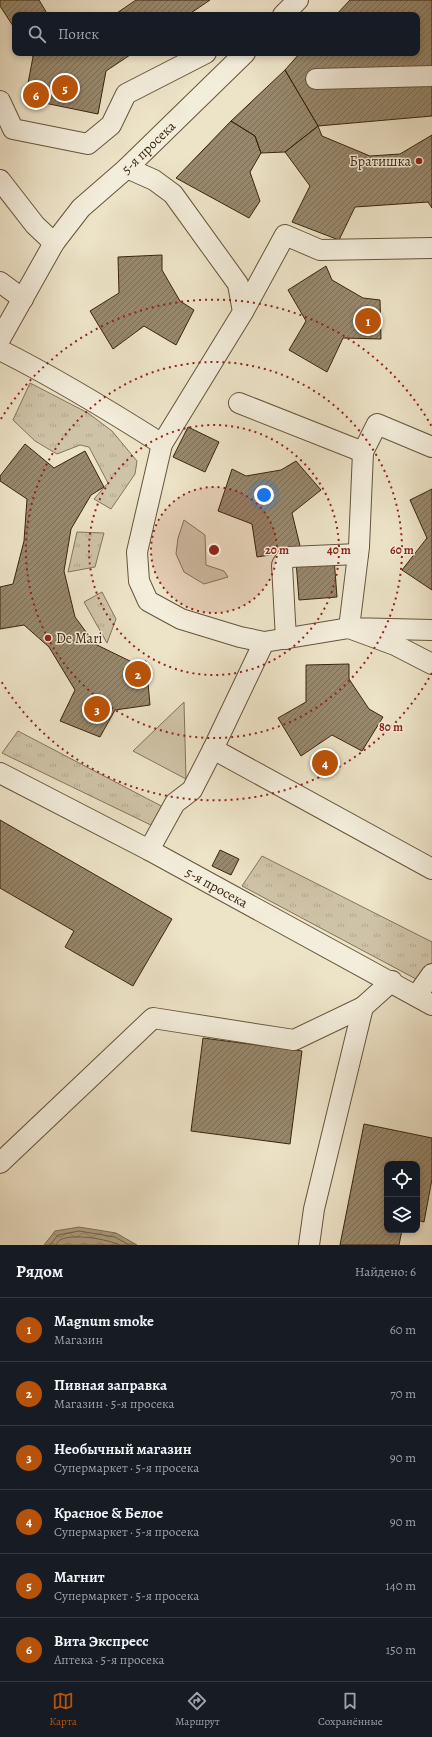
<!DOCTYPE html>
<html lang="ru">
<head>
<meta charset="utf-8">
<style>
	body { margin:0; font-family:Alegreya,serif; background:#20242c; color:#f1f3f6 }
	.controls { position:absolute; right:12px; bottom:12px; display:grid; overflow:hidden; border-radius:8px; box-shadow:0 2px 6px #0003 }
	.controls button { width:36px; height:36px; display:grid; place-items:center; padding:0; border:0; border-bottom:1px solid #363941; background:#171b24; color:#f1f3f6; font:20px sans-serif }
	.you { position:absolute; left:264px; top:495px; width:14px; height:14px; margin:-10px; border:3px solid #fff; border-radius:50%; background:#1a73e8; box-shadow:0 0 0 6px #1a73e833 }
	.badge { display:grid; place-items:center; width:26px; height:26px; border-radius:50%; background:#b45309; color:#fff; font-size:13px; font-weight:700 }
	.pin { position:absolute; translate:-50% -50%; border:2px solid #fff; box-shadow:0 1px 4px #0006 }
	.list { margin:0; padding:0; list-style:none }
	h2 { display:flex; justify-content:space-between; align-items:center; height:52px; margin:0; padding:0 16px; font-size:17px }
	h2 small { font-size:13px; font-weight:400; color:#9ea1a6 }
	.list li { display:grid; grid-template-columns:26px 1fr auto; gap:12px; align-items:center; box-sizing:border-box; height:64px; padding:0 16px; border-top:1px solid #363941 }
	.list b { display:block; font-size:15px; white-space:nowrap }
	.list p { margin:0; font-size:13px; white-space:nowrap; color:#9ea1a6 }
	.list em { font-size:13px; font-style:normal; color:#9ea1a6 }
	.icon { flex:none; width:22px; height:22px; fill:none; stroke:currentColor; stroke-width:2; stroke-linecap:round; stroke-linejoin:round }
	.map { position:relative; flex:none; width:432px; height:1245px; overflow:hidden }
	.search { position:absolute; background:#171b24; box-shadow:0 2px 6px #0003; left:12px; right:12px; top:12px; height:44px; display:flex; align-items:center; gap:10px; box-sizing:border-box; padding:0 14px; border-radius:8px; color:#9ea1a6; font-size:15px }
	.sheet { height:436px; background:#171b24 }
	nav { display:flex; justify-content:space-around; align-items:center; box-sizing:border-box; height:56px; border-top:1px solid #363941; background:#171b24; font-size:11px; color:#9ea1a6 }
	nav a { display:grid; justify-items:center; gap:2px }
	nav .on { color:#b45309 }
	.map>svg:first-child { display:block }
	.grass { fill:url(#grass-tufts); stroke:#84745a }
	.park { fill:#cfc3a7; stroke:#84745a }
	.water { fill:url(#water-waves); stroke:#817056 }
	.lines { fill:none; stroke-linecap:round; stroke-linejoin:round }
	.shore { stroke:#75644a; stroke-width:1 }
	.building { fill:url(#building-hatch); stroke:#3a250c }
	.minor-casing { stroke:#67543b; stroke-width:22 }
	.minor { stroke:#f3eddb; stroke-width:20 }
	.ring { fill:none; stroke:#8f2418; stroke-width:2; stroke-dasharray:2 4 }
	.poi-dot { fill:#8f2418; stroke:#f3eddb; stroke-width:1.5 }
	.labels { text-anchor:middle; stroke-width:3; stroke-linejoin:round; paint-order:stroke }
	.street-label { font-size:14px; fill:#3a250c; stroke:#f3eddb }
	.poi-label { font-size:14px; fill:#3a250c; stroke:#f3eddb; text-anchor:end }
	.centre { fill:#8f2418; stroke:#f3eddb; stroke-width:2 }
	.ring-label { font-size:12px; text-anchor:middle; font-weight:bold; fill:#8f2418; stroke:#f3eddb; stroke-width:3; stroke-linejoin:round; paint-order:stroke }
</style>
</head>
<body>
<div class="map">
<svg width="432" height="1245" viewBox="0 0 432 1245">
	<defs>
		<pattern id="grass-tufts" width="24" height="20" patternUnits="userSpaceOnUse"><rect width="24" height="20" fill="#cfc3a7"/><path d="M3 7l-1-3M5 7V3M7 7l1-3M15 17l-1-3M17 17v-4M19 17l1-3" fill="none" stroke="#b2a78f"/></pattern>
		<pattern id="water-waves" width="16" height="10" patternUnits="userSpaceOnUse"><rect width="16" height="10" fill="#b0a287"/><path d="M0 5q4-4 8 0t8 0" fill="none" stroke="#90846d"/></pattern>
		<pattern id="building-hatch" width="6" height="6" patternUnits="userSpaceOnUse"><rect width="6" height="6" fill="#97886d"/><path d="M-1 1l2-2M0 6l6-6M5 7l2-2" fill="none" stroke="#7c6f58"/></pattern>
	</defs>
	<rect width="100%" height="100%" fill="#ede3c7"/>
	<filter id="stains"><feTurbulence type="fractalNoise" baseFrequency=".005" numOctaves="4"/><feColorMatrix values="0 0 0 0 .2 0 0 0 0 .09 0 0 0 0 .02 0 0 0 .5 -.17"/></filter>
	<radialGradient id="worn" r=".72"><stop offset=".6" stop-color="#630" stop-opacity="0"/><stop offset="1" stop-color="#630" stop-opacity=".3"/></radialGradient>
	<path class="grass" d="M30,383L88,413L112,431L137,461L135,474L111,509L94,499L108,483L89,447L80,445L57,454L35,441L13,420Z
		M77,532L104,533L95,567L68,572Z
		M102,592L116,619L107,643L84,602Z
		M18,731L167,809L159,829L2,753Z
		M262,856L432,942V978L416,979L242,886Z"/>
	<path class="park" d="M184,520L205,535L206,565L224,571L228,577L204,584L184,572L176,554L178,538Z
		M184,702L186,779L133,751Z"/>
	<path class="water" d="M79,1227L116,1233L137,1245H44L55,1231Z"/>
	<g class="lines">
		<path class="shore" d="M50,1245L58,1235L79,1231L115,1237L129,1245
			M56,1245C57,1243 58,1241 60,1240C71,1233 108,1239 119,1245"/>
	</g>
	<path class="building" d="M0,0H39L48,15H15V29L0,6Z
		M136,0H210L188,15H114Z
		M350,0H432V116L318,126L285,70L300,53H417V15H336Z
		M31,53H133L106,71L98,114L25,99L33,57Z
		M285,70L318,126L285,152L261,153L255,136L231,121Z
		M231,121L255,136L261,153L250,172L260,201L249,218L176,178Z
		M318,126L322,136L370,156L400,154L432,135V208L428,202L355,207L339,240L292,222L310,186L285,152Z
		M162,255V270L180,301L194,310L176,345L144,326L113,349L90,311L119,293L118,257Z
		M326,266L332,280L363,298L380,300L381,339L343,338L327,372L289,350L306,321L288,290Z
		M188,427L219,442L205,472L173,457Z
		M25,444L54,468L85,451L104,487L91,495L71,529L64,571L75,617L95,644L134,663L146,661L150,705L115,710L100,737L60,721L75,690L49,647L24,625L0,629V587L13,584L24,541L27,499L0,481V476Z
		M296,461L321,490L292,513L301,550L257,557L252,524L218,511L232,469L246,476L281,470Z
		M432,489V590L402,570L427,538L410,500Z
		M334,558L337,597L299,600L296,561Z
		M349,664V679L369,709L383,717L362,751L332,735L301,756L278,718L306,702V665Z
		M0,820L172,919L133,986L65,947L74,931L0,888Z
		M220,850L239,859L231,875L212,866Z
		M203,1038L302,1051L290,1144L191,1131Z
		M364,1124L432,1138V1179L424,1222L417,1220V1164H387V1230H402L399,1245H340Z"/>
	<g class="lines">
		<defs>
			<g id="minor">
				<path d="M283,15L298,0"/>
				<path d="M316,79L432,76"/>
				<path d="M0,101L13,129L88,144L111,125L126,94L206,53"/>
				<path d="M127,168L154,180L173,194L238,284L243,312L162,444L137,552L139,581L148,601L181,619L240,637L264,642L213,749L432,869"/>
				<path d="M0,180L35,225L54,243"/>
				<path d="M0,282L23,299"/>
				<path d="M243,312L285,235L320,250L432,248"/>
				<path id="s1" d="M0,339L54,243L81,208L127,168L245,53"/>
				<path d="M0,350C56,378 110,411 162,444"/>
				<path d="M239,403L363,452"/>
				<path d="M432,447L377,424L363,452L359,547L349,628L432,630"/>
				<path d="M286,639L282,565L285,560L290,557L358,554"/>
				<path d="M264,642L349,628L395,645L432,664"/>
				<path id="s2" d="M0,773L149,850L432,1005"/>
				<path d="M149,850L175,803L192,790L213,749"/>
				<path d="M417,995L432,974"/>
				<path d="M0,1163L153,1018L294,1040L363,1007L392,981"/>
				<path d="M309,1245L314,1209L363,1007"/>
			</g>
		</defs>
		<use href="#minor" class="minor-casing"/>
		<use href="#minor" class="minor"/>
	</g>
	<circle cx="214" cy="550" r="63" fill="#8f2418" fill-opacity=".12"/>
	<g class="ring">
		<circle cx="214" cy="550" r="63"/>
		<circle cx="214" cy="550" r="125"/>
		<circle cx="214" cy="550" r="188"/>
		<path d="M432 673A250 250 0 0 1 1 681M1 419A250 250 0 0 1 432 427"/>
	</g>
	<g class="poi-dot">
		<circle cx="419" cy="161" r="4"/>
		<circle cx="48" cy="638" r="4"/>
	</g>
	<g class="labels">
		<g class="street-label">
			<text dy="5" stroke="none"><textPath href="#s1" startOffset="245">5-я просека</textPath></text>
			<text dy="5" stroke="none"><textPath href="#s2" startOffset="245">5-я просека</textPath></text>
		</g>
		<g class="poi-label">
			<text x="411" y="166">Братишка</text>
			<text x="56" y="643" text-anchor="start">De Mari</text>
		</g>
	</g>
	<circle cx="214" cy="550" r="6" class="centre"/>
	<g class="ring-label">
		<text x="277" y="554">20 m</text>
		<text x="339" y="554">40 m</text>
		<text x="402" y="554">60 m</text>
		<text x="391" y="731">80 m</text>
	</g>
	<rect width="100%" height="100%" filter="url(#stains)"/>
	<rect width="100%" height="100%" fill="url(#worn)"/>
</svg>
<div class="controls">
<button><svg class="icon" aria-label="locate" viewBox="0 0 24 24"><circle cx="12" cy="12" r="6"/><path d="M12 2v4M12 18v4M2 12h4M18 12h4"/></svg></button>
<button><svg class="icon" aria-label="layers" viewBox="0 0 24 24"><path d="M12 4l9 5-9 5-9-5zM3 14l9 5 9-5"/></svg></button>
</div>
<div class="you"></div>
<div class="pin badge" style="left:368px;top:321px">1</div>
<div class="pin badge" style="left:138px;top:674px">2</div>
<div class="pin badge" style="left:97px;top:709px">3</div>
<div class="pin badge" style="left:325px;top:763px">4</div>
<div class="pin badge" style="left:65px;top:88px">5</div>
<div class="pin badge" style="left:36px;top:95px">6</div>
<div class="search"><svg class="icon" aria-label="search" viewBox="0 0 24 24"><circle cx="10" cy="10" r="6"/><path d="M15 15l6 6"/></svg>Поиск</div>
</div>
<section class="sheet">
<h2>Рядом<small>Найдено: 6</small></h2>
<ul class="list">
<li><span class="badge">1</span><div><b>Magnum smoke</b><p>Магазин</p></div><em>60 m</em></li>
<li><span class="badge">2</span><div><b>Пивная заправка</b><p>Магазин · 5-я просека</p></div><em>70 m</em></li>
<li><span class="badge">3</span><div><b>Необычный магазин</b><p>Супермаркет · 5-я просека</p></div><em>90 m</em></li>
<li><span class="badge">4</span><div><b>Красное &amp; Белое</b><p>Супермаркет · 5-я просека</p></div><em>90 m</em></li>
<li><span class="badge">5</span><div><b>Магнит</b><p>Супермаркет · 5-я просека</p></div><em>140 m</em></li>
<li><span class="badge">6</span><div><b>Вита Экспресс</b><p>Аптека · 5-я просека</p></div><em>150 m</em></li>
</ul>
</section>
<nav>
<a class="on"><svg class="icon" aria-label="map" viewBox="0 0 24 24"><path d="M3 6l6-2 6 2 6-2v14l-6 2-6-2-6 2zM9 4v14M15 6v14"/></svg>Карта</a>
<a><svg class="icon" aria-label="directions" viewBox="0 0 24 24"><path d="M12 3l9 9-9 9-9-9zM9 14v-3h6M13 9l2 2-2 2"/></svg>Маршрут</a>
<a><svg class="icon" aria-label="saved" viewBox="0 0 24 24"><path d="M7 4h10v16l-5-4-5 4z"/></svg>Сохранённые</a>
</nav>
</body>
</html>
